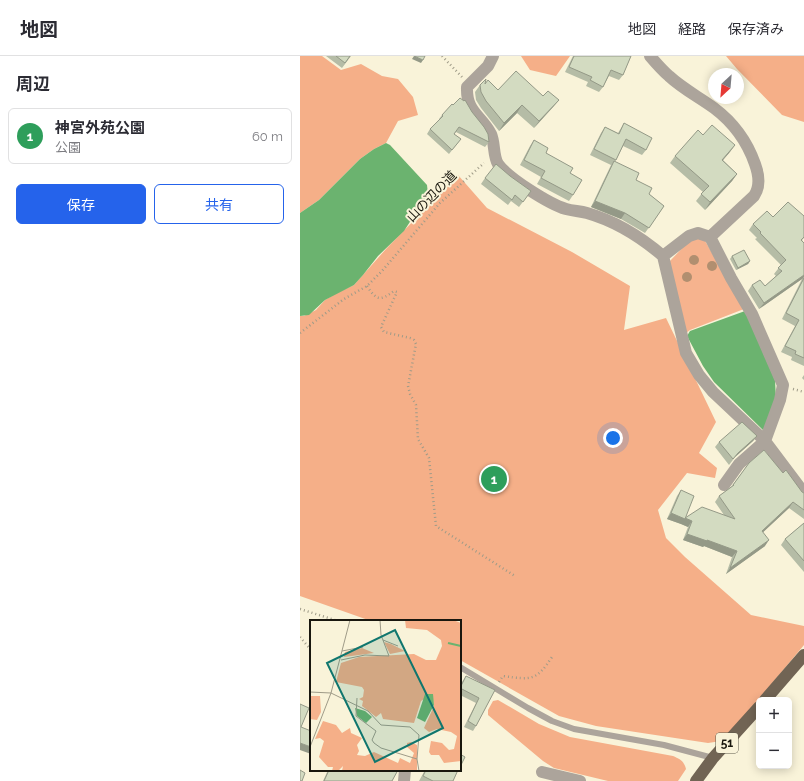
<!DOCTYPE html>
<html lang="ja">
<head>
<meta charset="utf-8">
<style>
	body { margin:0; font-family:Raleway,"Noto Sans JP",sans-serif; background:#f7f7f7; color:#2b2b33 }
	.controls { position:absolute; right:12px; bottom:12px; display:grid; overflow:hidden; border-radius:6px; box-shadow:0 2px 10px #0003 }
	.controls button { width:36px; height:36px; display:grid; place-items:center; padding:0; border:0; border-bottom:1px solid #e1e1e2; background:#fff; color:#2b2b33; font:20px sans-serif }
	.compass { position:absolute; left:408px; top:12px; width:36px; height:36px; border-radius:50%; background:#fff; box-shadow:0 2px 10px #0003; rotate:206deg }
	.you { position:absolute; left:313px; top:382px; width:14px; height:14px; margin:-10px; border:3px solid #fff; border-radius:50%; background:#1a73e8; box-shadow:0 0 0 6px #1a73e833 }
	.badge { display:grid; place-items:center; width:26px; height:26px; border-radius:50%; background:#2563eb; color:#fff; font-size:13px; font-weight:700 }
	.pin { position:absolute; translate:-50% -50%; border:2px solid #fff; box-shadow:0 1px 4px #0006 }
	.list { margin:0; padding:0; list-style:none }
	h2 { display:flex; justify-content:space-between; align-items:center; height:52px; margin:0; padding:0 16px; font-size:17px }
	h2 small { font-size:13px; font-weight:400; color:#7c7c81 }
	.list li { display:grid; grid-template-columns:26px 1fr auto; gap:12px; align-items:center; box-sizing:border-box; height:56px; margin:0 8px 8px; padding:0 8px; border:1px solid #e1e1e2; border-radius:6px }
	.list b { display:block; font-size:15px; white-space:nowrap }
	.list p { margin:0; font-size:13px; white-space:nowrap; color:#7c7c81 }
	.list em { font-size:13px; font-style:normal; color:#7c7c81 }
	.actions { display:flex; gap:8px; padding:12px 16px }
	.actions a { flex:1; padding:9px 0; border:1px solid #2563eb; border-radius:6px; text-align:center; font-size:14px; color:#2563eb }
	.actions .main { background:#2563eb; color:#fff }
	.map { position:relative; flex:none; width:504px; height:725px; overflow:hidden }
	header { display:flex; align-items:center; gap:24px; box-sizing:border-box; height:56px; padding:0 20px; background:#fff; border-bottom:1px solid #e1e1e2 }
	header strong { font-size:19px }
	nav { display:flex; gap:22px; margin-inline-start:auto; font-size:14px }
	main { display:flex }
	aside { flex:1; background:#fff }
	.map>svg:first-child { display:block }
	.green { fill:#f6b38e }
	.forest { fill:#f5af88 }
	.water { fill:#6bb36f }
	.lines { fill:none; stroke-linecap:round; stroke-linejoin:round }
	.path { stroke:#9f9b88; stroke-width:2.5; stroke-dasharray:1 3; stroke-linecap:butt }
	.service { stroke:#aca49b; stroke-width:6 }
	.minor { stroke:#aca49b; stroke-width:12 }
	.primary { stroke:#716454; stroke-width:12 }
	.tree { fill:#b18f70 }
	.wall { fill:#b5bca6 }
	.shaded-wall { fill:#949987 }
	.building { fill:#d3dbc1; stroke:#949987 }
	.labels { text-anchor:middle; stroke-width:4; stroke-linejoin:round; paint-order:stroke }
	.shield { fill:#f9f3d9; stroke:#5c594b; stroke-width:1 }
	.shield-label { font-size:12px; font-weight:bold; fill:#19170e }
	.street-label { font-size:13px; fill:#19170e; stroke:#f9f3d9 }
	.inset-river { fill:none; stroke:#6bb36f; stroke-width:2 }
	.inset-road { fill:none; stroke:#9f9b88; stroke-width:1 }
	.view { fill:#0f766e; fill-opacity:0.15; stroke:#0f766e; stroke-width:2 }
	.inset-edge { fill:none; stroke:#19170e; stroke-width:2 }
</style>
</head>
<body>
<header>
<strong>地図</strong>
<nav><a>地図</a><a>経路</a><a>保存済み</a></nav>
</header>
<main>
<aside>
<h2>周辺<small></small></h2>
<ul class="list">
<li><span class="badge" style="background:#2e9e5b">1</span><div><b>神宮外苑公園</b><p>公園</p></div><em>60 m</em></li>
</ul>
<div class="actions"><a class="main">保存</a><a>共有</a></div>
</aside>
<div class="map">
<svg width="504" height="725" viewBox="0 0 504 725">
	<rect width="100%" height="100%" fill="#f9f3d9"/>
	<path class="green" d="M393,181L404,183L444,253L390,274L386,277L369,206Z"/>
	<path class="forest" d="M0,0H22L41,14L61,8L82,20L98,23L113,41L118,59L98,65L86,87L74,93L60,103L19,144L0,157Z
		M221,0H270L256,20L230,14Z
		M426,0H504V66L482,59L437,13Z
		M158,119L187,152L272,196L330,230L324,274L366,262L416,366L399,397L417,412L415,422L387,417L358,454L366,482L385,501L451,559L504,570V589L444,661L421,685L408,687L296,670L259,660L160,604V565H71L0,540V260H4L16,254L25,244L35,238L54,229L86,193Z
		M198,644L239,668L270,681L373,700C380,703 384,705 386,713L378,725H308L254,712L243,705L188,659V654L193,645Z"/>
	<path class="water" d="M86,87L90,89L127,129L128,138L104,175L78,200L63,219L54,229L25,244L9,259L0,260V157L19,144L60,103L74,93Z
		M445,255L475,324L476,343L464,375L414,326L403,310L387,280L390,275Z"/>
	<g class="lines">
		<path class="path" d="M142,0L162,21
			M67,230C77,245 80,245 94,235L97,236L81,271L84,276L110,282L114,284L116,288L108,330L110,338L116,349L118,383L129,402L136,470L215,520
			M0,277L44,243L67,230L82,215L140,147L184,107
			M493,333L504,336
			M0,553L38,565
			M0,581L11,594
			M199,626L203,620C232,624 236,625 252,601"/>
		<path class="service" d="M160,611L228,652L252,665L274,673L364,689L413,702"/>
		<path class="minor" d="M193,0L188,10L167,31C166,56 181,59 191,78C195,87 193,100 198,108C208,122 249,148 266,153C273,155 280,155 287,157C315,165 342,182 363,200L386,297L399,319L413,336L465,385L504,437
			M350,0C356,7 362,14 369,20C383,33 399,41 414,52C434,67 447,85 455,108C459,119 461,130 454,140L410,181L431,222L452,258L483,329L480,344L465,385L439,408L424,429
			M363,200L389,180L398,177L410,181
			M242,716L280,725
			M104,725L105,714"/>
		<path class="primary" d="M465,644L504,599
			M396,725L413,702L459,651"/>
	</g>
	<g class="tree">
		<circle cx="394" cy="204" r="5"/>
		<circle cx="412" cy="210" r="5"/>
		<circle cx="387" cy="221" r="5"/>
	</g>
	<path class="wall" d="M26,0H51L42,12Z
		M273,0H331L323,19L319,24L309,20L303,31L299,36L286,30L288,26L265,16Z
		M185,28L198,34L243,40L259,44L253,51L234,72L217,57L199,75L181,52L176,44L175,36L180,29Z
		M142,59L189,86L185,91L156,76L154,78L161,83L149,98L127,78L130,73L139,64V63Z
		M324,67L346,94L342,99L323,90L315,106L336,124L349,138L364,150L345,177L321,163L291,151L311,109L290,99L301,77L305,71L318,77Z
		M403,79L435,89L423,104L437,118L432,125L405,154L396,145L403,136L370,107L375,100Z
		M234,84L246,97L270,117L273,139L269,145L237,128L241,121L220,109L230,90Z
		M210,120L231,135L219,151L211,145L208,149L181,128L185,122Z
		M504,160V182L502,184L504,187V310L491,304L492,301L481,296L495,270L482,263L502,223L459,253L448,235L452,229L465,230L476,220L474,218L481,209L455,183L457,182L449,174L453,168L473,161Z
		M432,200L450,205L448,208L436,214L430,203Z
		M504,319V324L502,322Z
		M457,380L453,385L434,402L429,409L415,391L419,386Z
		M449,407L483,417L504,437V463L489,452L463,476L465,490L426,518L432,501L404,490L403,491L383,484L388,471L381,468L385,462L424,459L415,446L419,440L431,431Z
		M381,434L385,463L381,468L367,463L377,440Z
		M504,467V516L481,489L485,483Z
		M166,620L195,634L176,670L173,675L164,671L176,647L160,639V629Z
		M28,714H98L92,725H23Z
		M125,714H158L153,725H119Z"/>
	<path class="shaded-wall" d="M114,0L123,4L121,7L112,3Z
		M259,44L253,51L234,72L239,65Z
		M222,49L217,57L199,75L204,67Z
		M435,89L430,96L417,111L422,104Z
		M437,118L432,125L405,154L410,146Z
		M295,145L325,157L321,163L291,151Z
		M450,205L448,208L436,214L438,212Z
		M504,219V221L502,223L459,253L464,247Z
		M457,380L453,385L434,402L429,409L438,397Z
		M493,446L489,452L458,481L462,475Z
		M371,457L385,463L381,468L367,463Z
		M385,462L392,465L388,471L381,468Z
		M387,478L407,484L437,495L432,501L404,490L403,491L383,484Z
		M469,484L465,490L426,518L430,512Z
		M0,687L11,691V698L0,694Z"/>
	<path class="building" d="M36,0H50L45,7Z
		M114,0H125L123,4Z
		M274,0H331L323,19L311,14L303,31L290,24L292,21L269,11Z
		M216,15L243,40L248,35L259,44L239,65L222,49L204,67L186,45L181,36L180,29L186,23L185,28L188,24L198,34Z
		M160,42L164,45L165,44L172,56L184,71L188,78L189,86L159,71L154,78L161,83L152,94L130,73L143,60L142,59L152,48L153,49Z
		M324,67L352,82L346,94L326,83L316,104L294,93L305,71L319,78Z
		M412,69L435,89L422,104L437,118L410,146L401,138L409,130L375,100L398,74L403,79Z
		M234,84L248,92L246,97L273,112L270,117L282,124L273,139L241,122L245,115L224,104Z
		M314,105L339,117L336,124L352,132L349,138L364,150L349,172L325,157L295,145Z
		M196,108L210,120L231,135L223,146L215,139L212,144L185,122Z
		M488,146L504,160V181L501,184L504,187V219L464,247L452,229L460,224L465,230L482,215L478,212L486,204L460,177L461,176L453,168L467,155L473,161Z
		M444,194L450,205L438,212L432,200Z
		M504,222V302L495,298L496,295L485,290L499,264L486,257Z
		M442,366L457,380L438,397L433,403L419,386Z
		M464,394L483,417L486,414L502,436L504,437V454L493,446L462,475L469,484L430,512L437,495L407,484V485L387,478L392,465L385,462L402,451L435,463L419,440L434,429H433L449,407Z
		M381,434L394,440L385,463L371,457Z
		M504,467V505L485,483Z
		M166,620L195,634L176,670L168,665L179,642L160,632Z
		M0,648L9,652L1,671L11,675V691L0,687Z
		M160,698L165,701L160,711Z
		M0,714L5,717L2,725H0Z
		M29,714H98L92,725H24Z
		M126,714H158L153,725H133L123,720Z"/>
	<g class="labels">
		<rect class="shield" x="416" y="677" width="22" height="20" rx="3"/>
		<g class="shield-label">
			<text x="427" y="691">51</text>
		</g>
		<g class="street-label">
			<text transform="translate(131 140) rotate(-46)" y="5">山の辺の道</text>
		</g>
	</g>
	<g transform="translate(10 564)">
		<rect width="151" height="151" fill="#f9f3d9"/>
		<path d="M0,76H10L11,92L7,100L0,99Z" fill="#f6b38e"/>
		<path d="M95,0H143L151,3V141L134,143L129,135H121L119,132L121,121L132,123L139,130L144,129L147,116L141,112L127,109L119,112L114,108L124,86L122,74L111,81L104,103L73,99L71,93L66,97L52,86L53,81L49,79L53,77L54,70L52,67L26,62L31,43L49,37L104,34L116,40H126L132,26L131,20L117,10L96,8ZM74,22L81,24L95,31L80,34ZM52,28L64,33L34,37L35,32ZM13,101L26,105L32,113L40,108L41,113L52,118L47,125L49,131L47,135L55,136L64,132L88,143L90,138L100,143L104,133L97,127V123L101,122L107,125V151H32L33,146L28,151H22L23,147H18L9,137L14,121L10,118L5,119Z" fill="#f5af88"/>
		<path d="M115,74H123L124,85L115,102L107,98ZM45,88L55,91L62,97L56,103L47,96Z" fill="#6bb36f"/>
		<path class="inset-river" d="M138,23L151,26"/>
		<path class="inset-road" d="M73,20L88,26M32,31L53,27M31,40L55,35L79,36L71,15L70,0M0,72L21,73L58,91L71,105L100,107L109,115L107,139L109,151M47,78L46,96L66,111L62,120L64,123L71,128L107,139M0,127L21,73L40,0"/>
		<path class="view" d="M85,10L133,108L65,142L17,43Z"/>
		<rect width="151" height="151" class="inset-edge"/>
	</g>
</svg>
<div class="controls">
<button>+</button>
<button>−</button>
</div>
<svg class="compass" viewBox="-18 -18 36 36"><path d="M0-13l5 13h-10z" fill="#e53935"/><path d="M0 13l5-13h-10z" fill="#7c7c81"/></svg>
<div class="you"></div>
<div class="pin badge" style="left:194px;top:423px;background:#2e9e5b">1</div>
</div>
</main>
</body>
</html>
